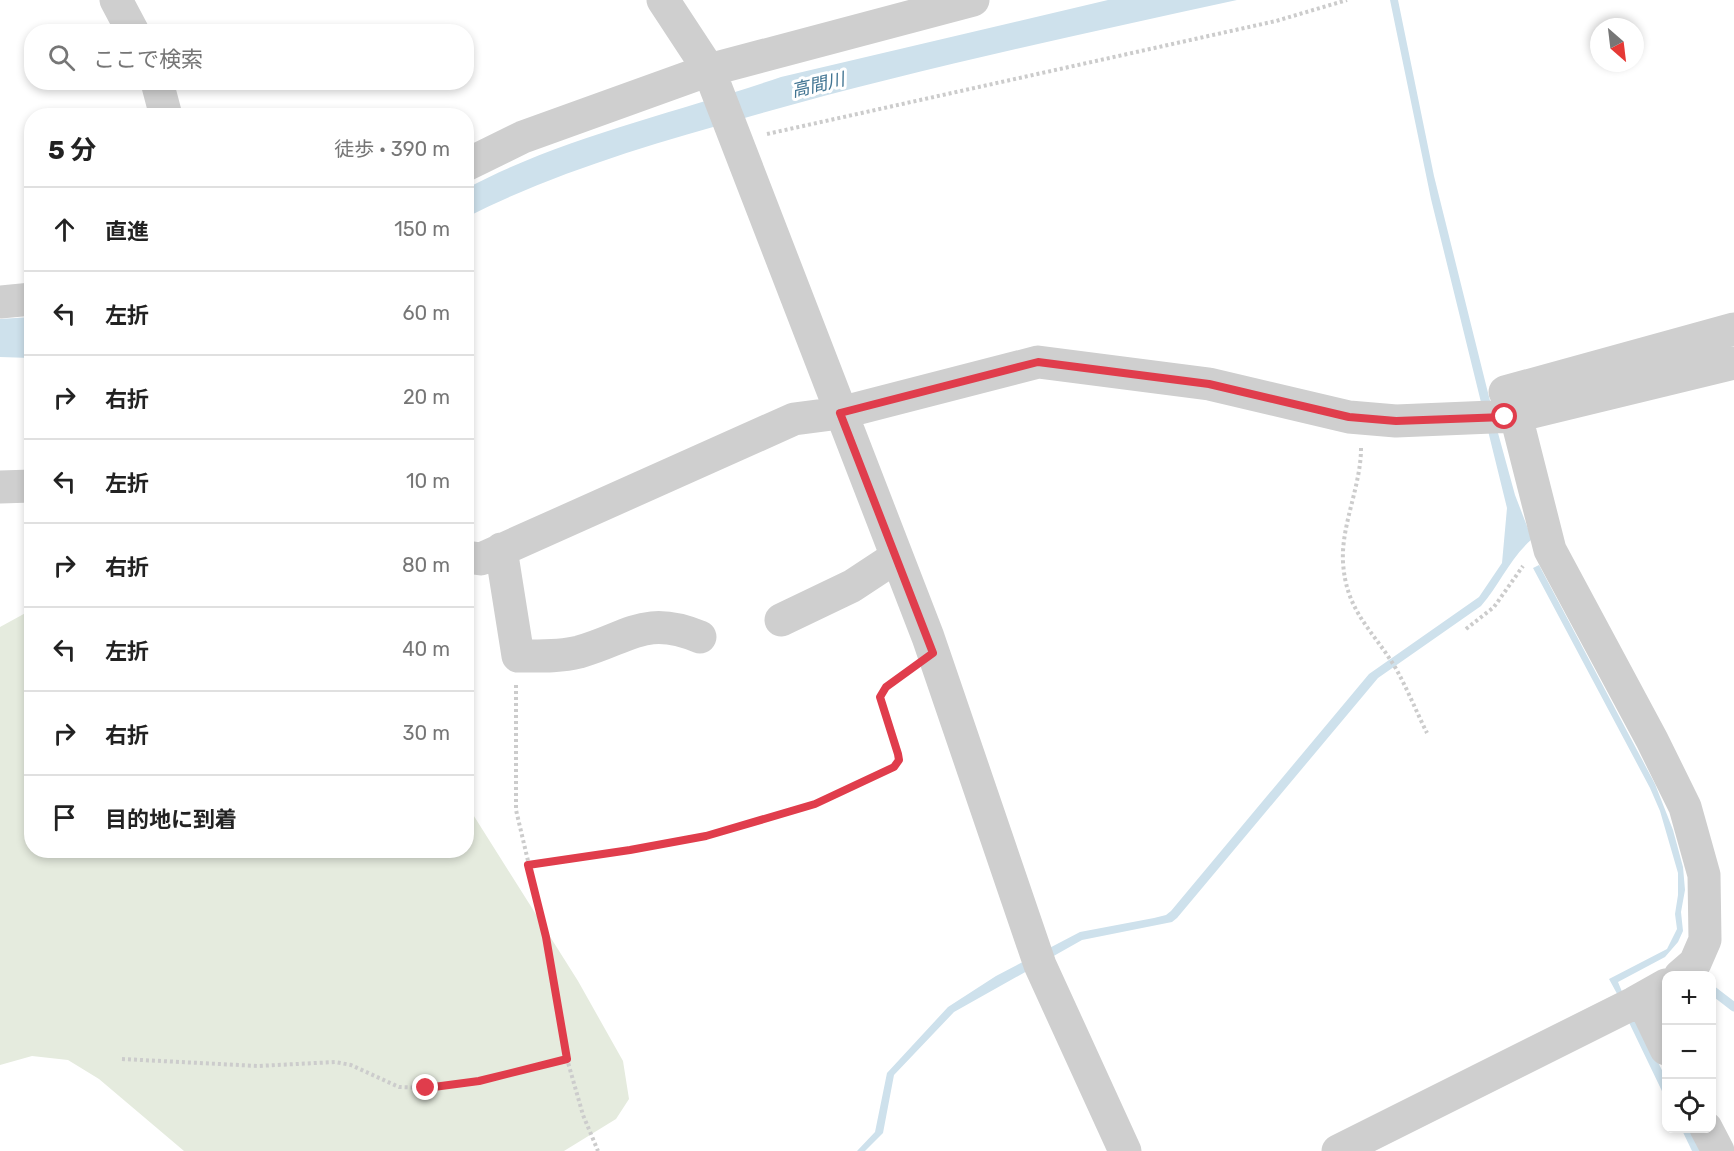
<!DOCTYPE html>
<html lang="ja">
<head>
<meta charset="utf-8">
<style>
	body { margin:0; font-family:Rubik,"Noto Sans JP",sans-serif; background:#f6f6f6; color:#222 }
	.controls { position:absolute; right:18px; bottom:18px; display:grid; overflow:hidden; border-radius:12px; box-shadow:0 3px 9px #0003 }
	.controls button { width:54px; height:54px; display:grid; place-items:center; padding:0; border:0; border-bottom:2px solid #e0e0e0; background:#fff; color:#222; font:30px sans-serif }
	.compass { position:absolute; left:1590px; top:18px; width:54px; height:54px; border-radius:50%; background:#fff; box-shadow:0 3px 9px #0003; rotate:152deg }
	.stop { position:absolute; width:18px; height:18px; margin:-14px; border:4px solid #e03d4c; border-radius:50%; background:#fff }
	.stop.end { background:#e03d4c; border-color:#fff; box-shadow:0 2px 6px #0008 }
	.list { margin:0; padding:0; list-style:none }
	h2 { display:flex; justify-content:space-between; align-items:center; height:78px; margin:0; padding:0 24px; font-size:26px }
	h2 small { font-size:20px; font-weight:400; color:#767676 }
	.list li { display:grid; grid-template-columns:39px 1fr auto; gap:18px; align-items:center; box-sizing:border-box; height:84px; padding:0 24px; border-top:2px solid #e0e0e0 }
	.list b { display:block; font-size:22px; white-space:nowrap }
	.list em { font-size:20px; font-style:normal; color:#767676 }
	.icon { flex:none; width:33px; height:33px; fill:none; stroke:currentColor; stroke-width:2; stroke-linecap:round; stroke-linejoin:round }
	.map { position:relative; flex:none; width:1734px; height:1151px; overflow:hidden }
	.search { position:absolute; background:#fff; box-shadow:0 3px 9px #0003; left:24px; top:24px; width:450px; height:66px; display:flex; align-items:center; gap:15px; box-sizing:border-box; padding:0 21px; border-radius:24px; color:#767676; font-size:22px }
	.panel { position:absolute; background:#fff; box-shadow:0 3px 9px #0003; left:24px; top:108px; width:450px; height:750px; border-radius:24px }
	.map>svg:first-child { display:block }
	.green { fill:#e5ebde }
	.water { fill:#cee1ec }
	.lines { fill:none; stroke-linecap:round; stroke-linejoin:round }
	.stream { stroke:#cee1ec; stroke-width:9 }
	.path { stroke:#ccc; stroke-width:4; stroke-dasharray:3 3; stroke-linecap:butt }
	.minor { stroke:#cfcfcf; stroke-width:33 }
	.route { stroke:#e03d4c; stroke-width:8 }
	.labels { text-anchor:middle; stroke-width:6; stroke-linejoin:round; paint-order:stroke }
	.water-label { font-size:18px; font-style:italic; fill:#417492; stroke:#fff }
</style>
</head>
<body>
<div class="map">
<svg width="1734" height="1151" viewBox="0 0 1734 1151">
	<rect width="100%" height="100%" fill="#fff"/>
	<path class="green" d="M31,610L32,850H466L467,805L578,981L623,1061L629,1099L616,1119L564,1151H184L99,1079L68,1060L32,1056L0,1065V627Z"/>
	<path class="water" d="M1108,0H1237C1073,36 909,71 748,117C652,144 556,172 467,217V188C566,136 676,113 781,77Z
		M1390,0H1398L1434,176L1498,433L1515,495L1532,539C1510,558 1500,584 1481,606L1378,678L1177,918L1172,922L1082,940L954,1012L894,1075L883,1133L865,1151H857L875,1132L887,1073L948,1007L996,976L1080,932L1154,918L1166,915L1171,911L1369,674L1479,597L1502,563L1507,508L1431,199Z
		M31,317V358L0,357V319Z
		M1539,565L1655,784L1673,830L1683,867L1685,890L1681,912L1683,931L1678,942L1665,957L1618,982L1630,1011L1628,1014L1609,979L1667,949L1677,929L1675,914L1678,895V873L1660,811L1650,788L1533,568Z"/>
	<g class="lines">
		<path class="stream" d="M1712,990L1734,1007
			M1628,1010L1666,1089
			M1686,1128L1697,1151"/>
		<path class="path" d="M767,134L1276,21L1347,0
			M1361,448C1361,486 1341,525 1343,562C1346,611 1371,628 1395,667C1407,688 1416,711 1427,733
			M1466,629L1494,607L1523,566
			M516,685V810L546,937L567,1059L583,1115L598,1151
			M528,865L630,850L706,835L815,804L894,767L899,761V754L880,697L886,687L908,671
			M122,1059L258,1066L335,1062L351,1065L399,1087L426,1088L479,1081L567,1059"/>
		<path class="minor" d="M116,0L133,32
			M663,0L709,70L928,637L1040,965L1125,1151
			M157,82L166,116
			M466,165L523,137L709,70L973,0
			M0,302L32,299
			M0,487L32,486
			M501,549L518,656C538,656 559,657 579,652C629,638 645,614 700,637
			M466,557L481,559L794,419L840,413L1038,362L1209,384L1349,417L1396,421L1516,416L1734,363
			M781,620L852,586L896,557
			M1680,976L1695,963L1705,940L1704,875L1685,807L1652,740L1550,550L1516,416L1505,392L1734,329
			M1642,999L1666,1049
			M1706,1128L1718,1151
			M1338,1151L1634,1003L1666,985"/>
	</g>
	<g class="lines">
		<path class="route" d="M426,1088L479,1081L567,1059L546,937L528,865L630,850L706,836L815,804L894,767L899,760L898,754L880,697L886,687L933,653L840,413L1038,362L1209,384L1349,417L1396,421L1505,417"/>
	</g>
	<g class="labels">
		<g class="water-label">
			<text transform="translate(818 85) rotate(-13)" y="6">高間川</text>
		</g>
	</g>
</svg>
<div class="controls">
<button>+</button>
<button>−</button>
<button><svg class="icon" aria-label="locate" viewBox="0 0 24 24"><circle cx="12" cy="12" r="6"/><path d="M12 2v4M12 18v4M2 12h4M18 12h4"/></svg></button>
</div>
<svg class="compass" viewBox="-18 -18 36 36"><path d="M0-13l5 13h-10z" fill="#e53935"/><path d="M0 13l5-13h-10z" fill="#767676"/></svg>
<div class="stop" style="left:1505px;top:417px"></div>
<div class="stop end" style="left:426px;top:1088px"></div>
<div class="search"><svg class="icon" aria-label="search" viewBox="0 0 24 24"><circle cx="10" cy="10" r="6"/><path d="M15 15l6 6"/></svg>ここで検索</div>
<section class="panel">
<h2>5 分<small>徒歩 · 390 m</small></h2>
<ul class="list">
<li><svg class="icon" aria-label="ahead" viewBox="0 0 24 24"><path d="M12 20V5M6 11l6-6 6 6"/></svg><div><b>直進</b></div><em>150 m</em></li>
<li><svg class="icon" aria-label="left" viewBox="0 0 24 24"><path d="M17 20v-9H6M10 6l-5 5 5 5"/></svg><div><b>左折</b></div><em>60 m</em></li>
<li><svg class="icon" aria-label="right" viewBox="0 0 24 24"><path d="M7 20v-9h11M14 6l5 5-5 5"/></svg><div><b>右折</b></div><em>20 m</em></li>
<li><svg class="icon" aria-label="left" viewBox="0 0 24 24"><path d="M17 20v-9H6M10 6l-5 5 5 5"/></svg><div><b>左折</b></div><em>10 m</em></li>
<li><svg class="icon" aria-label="right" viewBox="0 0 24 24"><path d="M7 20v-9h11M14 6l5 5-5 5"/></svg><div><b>右折</b></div><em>80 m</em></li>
<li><svg class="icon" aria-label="left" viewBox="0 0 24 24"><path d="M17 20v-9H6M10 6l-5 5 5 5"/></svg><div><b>左折</b></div><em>40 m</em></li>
<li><svg class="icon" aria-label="right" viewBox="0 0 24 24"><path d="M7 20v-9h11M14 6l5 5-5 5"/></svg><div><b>右折</b></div><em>30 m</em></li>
<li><svg class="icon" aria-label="arrive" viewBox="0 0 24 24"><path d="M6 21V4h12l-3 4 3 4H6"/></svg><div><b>目的地に到着</b></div></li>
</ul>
</section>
</div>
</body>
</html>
